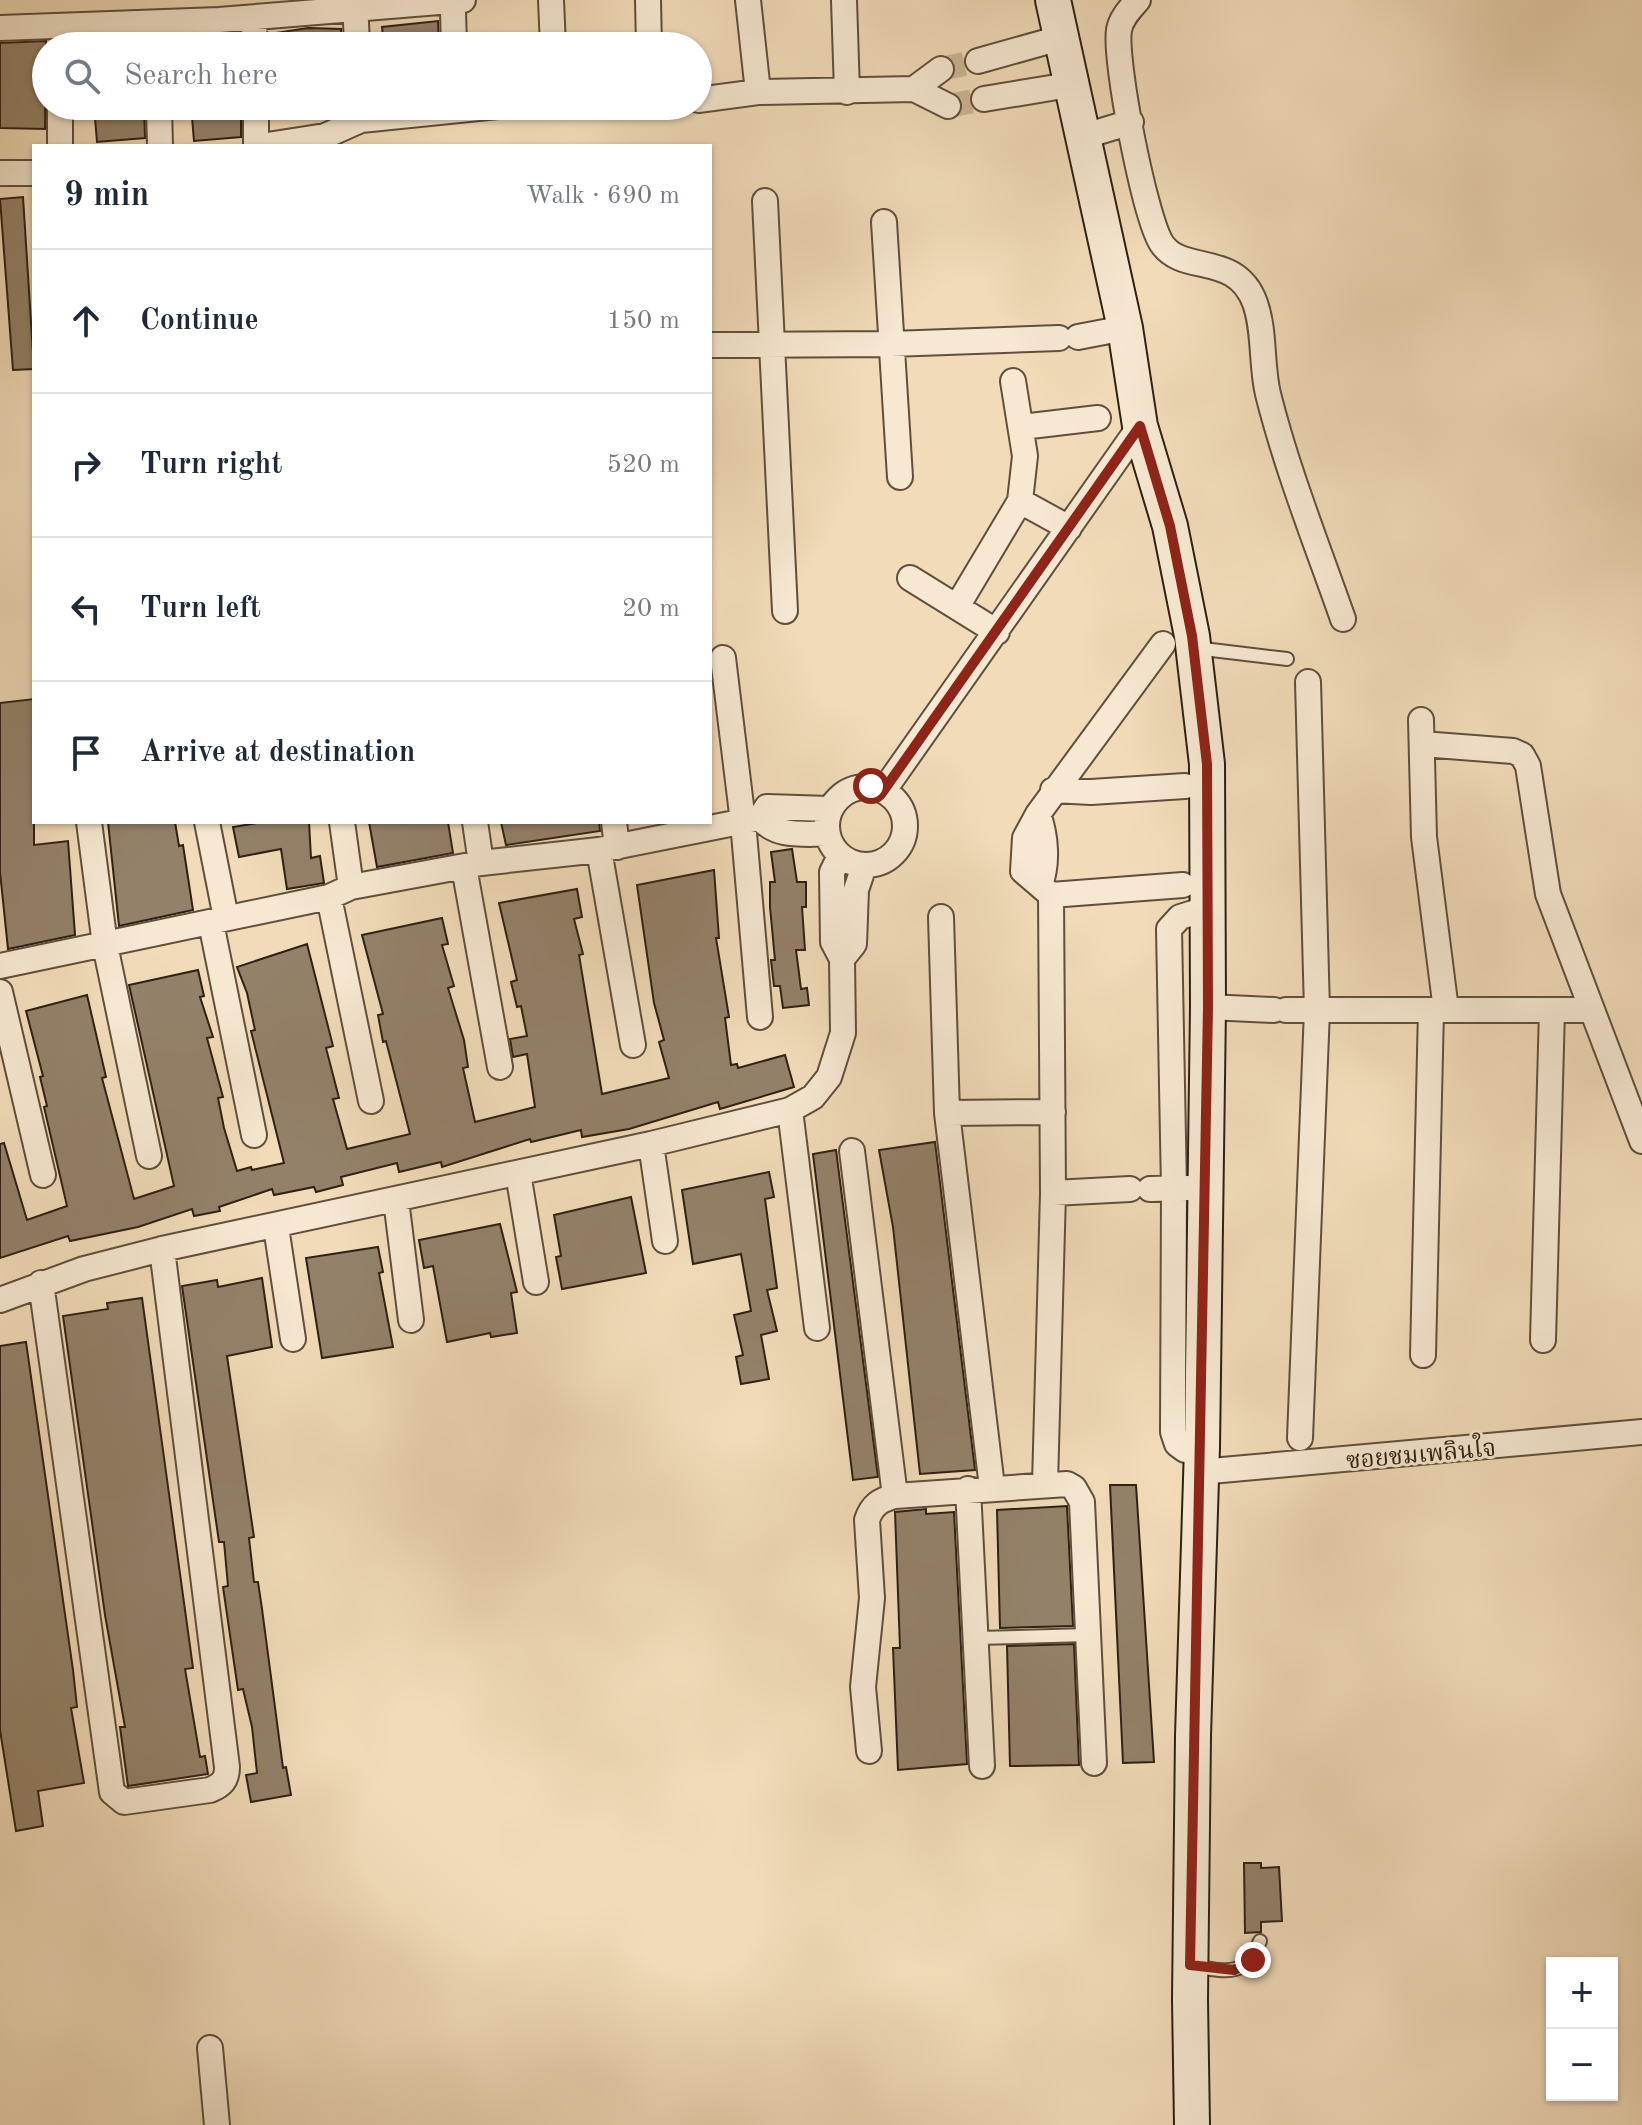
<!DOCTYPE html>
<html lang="en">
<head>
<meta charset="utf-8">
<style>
	body { margin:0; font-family:"Old Standard TT","Noto Serif Thai",serif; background:#f6f6f7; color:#1f2937 }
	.controls { position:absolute; right:24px; bottom:24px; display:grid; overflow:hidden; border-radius:0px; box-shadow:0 2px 6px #0004 }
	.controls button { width:72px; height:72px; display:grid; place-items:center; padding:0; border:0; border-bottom:2px solid #e0e1e3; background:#fff; color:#1f2937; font:40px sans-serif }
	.stop { position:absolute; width:24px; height:24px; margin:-18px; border:6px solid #8f2418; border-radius:50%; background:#fff }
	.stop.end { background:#8f2418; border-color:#fff; box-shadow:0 2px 8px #0008 }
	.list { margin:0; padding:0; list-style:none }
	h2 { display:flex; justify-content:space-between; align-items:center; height:104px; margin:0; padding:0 32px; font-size:34px }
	h2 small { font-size:26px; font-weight:400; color:#747a83 }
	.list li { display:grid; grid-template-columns:52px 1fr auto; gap:24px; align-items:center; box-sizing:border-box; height:144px; padding:0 32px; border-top:2px solid #e0e1e3 }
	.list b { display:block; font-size:30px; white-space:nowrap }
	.list em { font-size:26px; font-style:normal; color:#747a83 }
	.icon { flex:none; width:44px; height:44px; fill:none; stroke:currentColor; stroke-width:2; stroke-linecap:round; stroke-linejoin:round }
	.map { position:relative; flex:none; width:1642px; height:2125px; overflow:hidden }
	.search { position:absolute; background:#fff; box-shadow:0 2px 6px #0004; left:32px; top:32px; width:680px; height:88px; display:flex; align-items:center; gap:20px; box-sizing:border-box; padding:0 28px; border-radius:44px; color:#747a83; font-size:30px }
	.panel { position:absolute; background:#fff; box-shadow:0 2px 6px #0004; left:32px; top:144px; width:680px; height:680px; border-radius:0px }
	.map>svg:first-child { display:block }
	.building { fill:#938169; stroke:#2e2013; stroke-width:2 }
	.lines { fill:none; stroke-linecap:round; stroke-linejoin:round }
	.street-tunnel { stroke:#cab697; stroke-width:24; stroke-dasharray:24 12; stroke-linecap:butt }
	.lane-casing { stroke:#5f4f3c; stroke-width:16 }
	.street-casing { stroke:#5f4f3c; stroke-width:28 }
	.secondary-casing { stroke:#2e2013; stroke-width:38 }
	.lane { stroke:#f6e8d1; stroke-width:12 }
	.street { stroke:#f6e8d1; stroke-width:24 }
	.secondary { stroke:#f6e8d1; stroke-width:34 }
	.route { stroke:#8f2418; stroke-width:10 }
	.labels { text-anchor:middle; stroke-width:6; stroke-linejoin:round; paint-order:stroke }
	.street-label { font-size:24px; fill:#2e2013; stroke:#f6e8d1 }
</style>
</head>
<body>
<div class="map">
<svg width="1642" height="2125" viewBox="0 0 1642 2125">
	<rect width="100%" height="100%" fill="#f1dbb8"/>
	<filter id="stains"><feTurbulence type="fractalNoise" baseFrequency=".0025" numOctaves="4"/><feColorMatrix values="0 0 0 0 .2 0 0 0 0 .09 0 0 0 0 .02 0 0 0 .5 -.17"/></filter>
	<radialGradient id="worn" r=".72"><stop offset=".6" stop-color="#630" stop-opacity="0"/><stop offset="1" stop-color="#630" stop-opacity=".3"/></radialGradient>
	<path class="building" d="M438,21L439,46H384L382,27Z
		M308,28L341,29L342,46H270L269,34Z
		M46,41L45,129L0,128V43Z
		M94,106H144L145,138L97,142Z
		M191,106H241V137L194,141Z
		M23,197L34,369L13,370L0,199Z
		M34,699V845L68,841L75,935L8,949L0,872V703Z
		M108,822H175L179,846L183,845L193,910L119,926Z
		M263,822H309L311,858L320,856L324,883L287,889L281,849L239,857L233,827Z
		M369,822H448L453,853L377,867Z
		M501,822H599L600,831L506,845Z
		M792,849L797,882H806V907H802L805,950H796L801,989L807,988L809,1005L783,1008L780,986H774L771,960H775L770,907V882H775L771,852Z
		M714,870L719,938H716L729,1017L725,1018L731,1065L737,1064L738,1068L785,1055L794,1087L720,1109L718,1102L629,1129L582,1137L581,1130L531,1142L530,1139L442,1167L441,1162L399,1172L397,1163L341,1177L343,1185L316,1192L314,1187L274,1195L272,1189L219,1207L220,1211L194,1216L192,1209L138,1227L70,1241L68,1236L0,1258V1144L4,1143L27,1220L67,1206L44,1107L47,1106L40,1077L43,1076L26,1011L87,995L106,1077L102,1078L134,1199L174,1186L129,985L198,970L204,996L200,997L213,1037L207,1038L223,1097L218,1098L224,1128L237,1171L251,1167L252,1170L284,1163L251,1031L255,1030L247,993L237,967L307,944L333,1046L326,1048L339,1098L333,1099L347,1149L410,1134L386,1041L383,1042L378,1015L383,1014L362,935L442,918L448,944L442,945L454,986L448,988L464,1040L468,1067L463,1068L475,1122L535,1107L527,1054L513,1057L510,1039L527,1036L521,1006L517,1007L511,982L517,980L499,903L577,889L582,917L574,919L583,954L579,955L602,1094L669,1078L659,1042L664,1040L654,1003L637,885Z
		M935,1142L975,1470L920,1474L893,1227L879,1150Z
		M836,1150L878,1477L853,1480L813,1154Z
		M769,1172L774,1197L765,1199L777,1288L767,1290L777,1331L761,1335L769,1379L741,1384L736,1357L743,1355L734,1315L751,1311L741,1254L693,1264L682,1190Z
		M631,1197L646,1273L562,1289L556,1257L561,1256L554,1215Z
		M500,1224L517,1292L511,1293L517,1333L491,1337L490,1333L447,1342L433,1266L424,1268L419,1240Z
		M378,1247L383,1272L379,1273L393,1347L322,1358L306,1258Z
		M262,1278L272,1347L227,1356L254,1537L249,1538L254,1582H258L262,1609L283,1768L286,1767L291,1795L251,1802L246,1775L257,1773L252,1727L243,1689L238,1690L223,1587L228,1586L224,1542H219L182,1286L217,1280L218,1287Z
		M142,1298L193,1668L185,1669L200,1757L205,1756L208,1774L128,1786L120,1727H125L105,1615L63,1316L108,1309L107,1303Z
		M26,1342L73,1670L77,1707L71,1708L84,1783L38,1791L43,1826L16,1831L0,1730V1346Z
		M1110,1485H1136L1154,1762L1123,1763Z
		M1067,1506L1073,1626L1000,1628L997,1510Z
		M926,1509V1514L954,1512L967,1764L898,1770L893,1648H900L895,1512Z
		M1074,1644L1079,1765L1010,1766L1007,1646Z
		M1244,1863H1261V1868L1279,1867L1282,1921L1261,1922V1932L1245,1933Z"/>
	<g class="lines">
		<path class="street-tunnel" d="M941,69L978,61
			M948,106L984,99"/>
		<defs>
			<path id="lane" d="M1195,648L1287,659
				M977,1638L1088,1635
				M1194,1966C1228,1972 1246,1977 1260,1941"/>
			<path id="street" d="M551,0L553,46
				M648,0L649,46
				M748,0L758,92
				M844,0L847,92
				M1138,0C1130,9 1121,18 1119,30C1114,60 1145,219 1162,244C1183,275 1236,251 1255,303C1265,331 1261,365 1268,394C1287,470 1317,545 1343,619
				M453,12L454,46
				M356,22L357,46
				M254,27L255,46
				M0,28L219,20L463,0
				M978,61L1060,38
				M914,89L941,69
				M984,99L1069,85
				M698,100L758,92L914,89L948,106
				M60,106V146
				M159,106L160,146
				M256,106V146
				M1085,136L1131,122
				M261,146L325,136L361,120L498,106
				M0,173H34
				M765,201L785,611
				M884,222L900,477
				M1078,337L1125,328
				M710,345L891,344L1059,338
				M1022,427L1098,418
				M1020,501L1069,528
				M910,578L997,632
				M958,605L1020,501L1025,456L1013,381
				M723,658L743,822L760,1017
				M1421,720L1424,837L1446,1010
				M1422,744L1513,751L1522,755L1528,766L1548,894L1642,1141
				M827 826a39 39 0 1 1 78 0a39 39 0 1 1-78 0Z
				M884,790L1140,426
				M1053,790L1091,792L1185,786
				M1038,814C1046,836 1048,863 1040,885
				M760,818C777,838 803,833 827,834
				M89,822L105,945L149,1156
				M207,822L226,918
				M342,822L351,887
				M475,822L481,863
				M614,822L617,847
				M599,850L633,1045
				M464,867L500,1067
				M1051,895L1023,871L1025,838L1038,814L1163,644
				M329,897L371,1101
				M941,917L947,1113L992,1487
				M211,923L254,1135
				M842,959L854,944L856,890L864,866
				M0,966L329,897L351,887L481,863L599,850L760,818L767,807L830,809
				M0,992L43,1175
				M1208,1007L1274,1010
				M1286,1010H1591
				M790,1110L817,1328
				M947,1113L1053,1112
				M651,1144L665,1241
				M852,1151L895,1496
				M518,1173L536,1282
				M1150,1189L1190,1188
				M1053,1193L1130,1189
				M396,1200L411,1320
				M276,1227L293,1339
				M41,1283L112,1792L124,1802L210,1790C222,1785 227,1780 227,1767L162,1249
				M0,1300L84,1269L162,1249L651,1144L790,1110L813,1097L829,1077L843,1033L842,959L833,942L832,872L840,856
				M1543,1340L1552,1010
				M1423,1355L1431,1010
				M1300,1438L1317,1010L1308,682
				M1202,1447L1185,1450L1177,1444L1173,1432L1174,1189L1169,929L1180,917L1209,908
				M1200,1472L1642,1432
				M1045,1484L1053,1193L1051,895L1183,885
				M968,1489L982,1766
				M869,1751L863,1687L872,1598L867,1520C872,1505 880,1500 895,1496L1067,1484L1074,1488L1082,1502L1094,1763
				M210,2048L217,2125"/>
			<path id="secondary" d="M1053,0L1125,328L1140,426L1170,526L1192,636L1207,764L1208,1007L1202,1447L1193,1736L1190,2000L1192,2125"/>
		</defs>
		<use href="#lane" class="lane-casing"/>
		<use href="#street" class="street-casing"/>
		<use href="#secondary" class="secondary-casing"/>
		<use href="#lane" class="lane"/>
		<use href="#street" class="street"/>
		<use href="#secondary" class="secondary"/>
	</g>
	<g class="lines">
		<path class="route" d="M871,786L884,790L1140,426L1170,526L1192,636L1207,764L1208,1007L1190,1965L1234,1970L1253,1960"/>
	</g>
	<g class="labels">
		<g class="street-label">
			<text transform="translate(1421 1454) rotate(-5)" y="8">ซอยชมเพลินใจ</text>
		</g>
	</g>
	<rect width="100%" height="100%" filter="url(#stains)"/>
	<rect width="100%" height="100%" fill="url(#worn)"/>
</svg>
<div class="controls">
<button>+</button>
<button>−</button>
</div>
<div class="stop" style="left:871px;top:786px"></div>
<div class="stop end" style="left:1253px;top:1960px"></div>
<div class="search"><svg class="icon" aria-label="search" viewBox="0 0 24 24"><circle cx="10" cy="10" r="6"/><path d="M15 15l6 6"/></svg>Search here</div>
<section class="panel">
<h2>9 min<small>Walk · 690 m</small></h2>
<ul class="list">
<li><svg class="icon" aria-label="ahead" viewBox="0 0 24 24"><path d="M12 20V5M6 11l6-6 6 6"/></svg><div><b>Continue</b></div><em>150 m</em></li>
<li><svg class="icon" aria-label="right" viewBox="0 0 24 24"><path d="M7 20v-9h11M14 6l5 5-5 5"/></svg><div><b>Turn right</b></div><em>520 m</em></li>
<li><svg class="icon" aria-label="left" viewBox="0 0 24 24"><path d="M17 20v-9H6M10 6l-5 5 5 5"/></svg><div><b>Turn left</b></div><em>20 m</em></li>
<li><svg class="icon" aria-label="arrive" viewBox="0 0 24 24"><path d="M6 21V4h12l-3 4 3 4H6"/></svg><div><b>Arrive at destination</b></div></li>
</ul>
</section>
</div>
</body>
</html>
